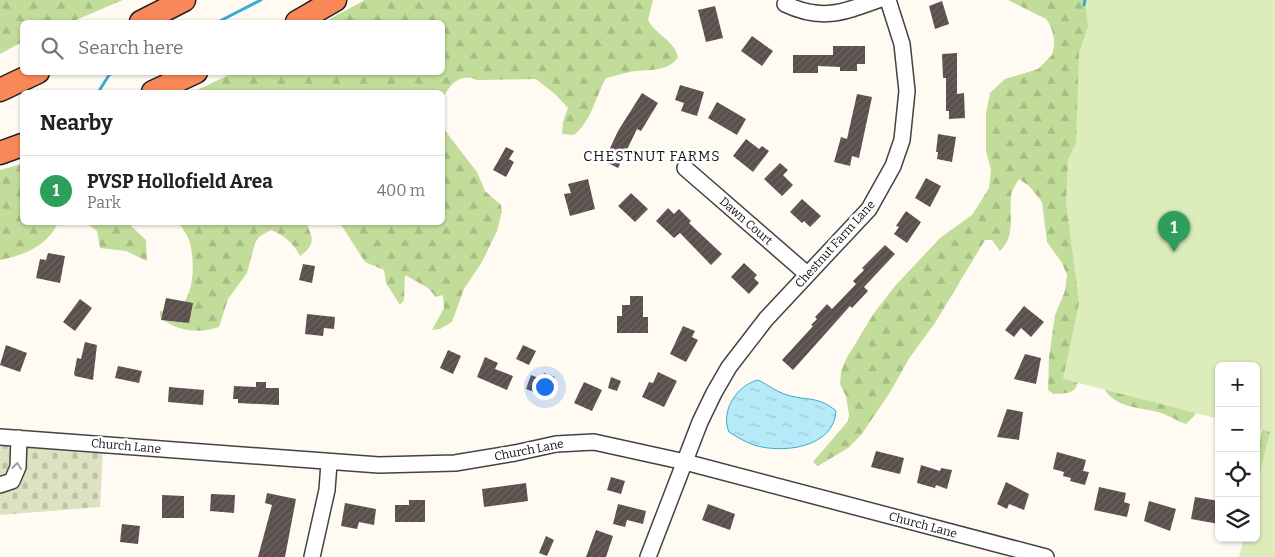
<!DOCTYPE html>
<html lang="en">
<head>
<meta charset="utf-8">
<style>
	body { margin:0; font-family:Bitter,serif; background:#f2f2f2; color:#222 }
	.controls { position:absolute; right:15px; bottom:15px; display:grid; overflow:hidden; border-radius:8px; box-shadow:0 1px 4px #0004 }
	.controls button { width:45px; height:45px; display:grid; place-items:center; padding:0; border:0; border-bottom:1px solid #e0e0e0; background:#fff; color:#222; font:25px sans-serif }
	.you { position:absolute; left:544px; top:386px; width:18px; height:18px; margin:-12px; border:4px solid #fff; border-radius:50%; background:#1a73e8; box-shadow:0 0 0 8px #1a73e833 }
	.badge { display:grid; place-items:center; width:32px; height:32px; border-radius:50%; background:#2563eb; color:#fff; font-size:16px; font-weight:700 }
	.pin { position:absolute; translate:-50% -41px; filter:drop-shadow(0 1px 2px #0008) }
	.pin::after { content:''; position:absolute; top:26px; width:18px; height:15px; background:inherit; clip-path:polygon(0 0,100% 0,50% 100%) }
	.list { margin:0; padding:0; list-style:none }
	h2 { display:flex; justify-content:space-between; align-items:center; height:65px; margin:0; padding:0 20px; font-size:21px }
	h2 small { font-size:16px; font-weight:400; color:#767676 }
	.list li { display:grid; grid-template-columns:32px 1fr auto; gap:15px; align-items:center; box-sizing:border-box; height:70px; padding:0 20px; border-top:1px solid #e0e0e0 }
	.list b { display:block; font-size:19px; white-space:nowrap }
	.list p { margin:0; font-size:16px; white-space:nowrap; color:#767676 }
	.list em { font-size:16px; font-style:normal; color:#767676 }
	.icon { flex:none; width:28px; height:28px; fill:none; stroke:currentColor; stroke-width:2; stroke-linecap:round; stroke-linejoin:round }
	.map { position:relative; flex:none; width:1275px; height:557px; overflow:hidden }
	.search { position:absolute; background:#fff; box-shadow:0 1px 4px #0004; left:20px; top:20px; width:425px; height:55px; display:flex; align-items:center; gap:12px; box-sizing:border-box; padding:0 18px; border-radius:8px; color:#767676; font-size:19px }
	.panel { position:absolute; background:#fff; box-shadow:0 1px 4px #0004; left:20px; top:90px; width:425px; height:135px; border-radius:8px }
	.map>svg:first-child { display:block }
	.forest { fill:url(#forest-firs) }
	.cemetery { fill:url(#cemetery-stones) }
	.park { fill:#dcecbb }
	.water { fill:url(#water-ripples); stroke:#3aadd2 }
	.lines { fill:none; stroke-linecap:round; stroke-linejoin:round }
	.stream { stroke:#3aadd2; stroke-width:3 }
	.building { fill:url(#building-hatch) }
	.minor-casing { stroke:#434343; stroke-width:18 }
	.highway-casing { stroke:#212121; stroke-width:25 }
	.minor { stroke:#fff; stroke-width:15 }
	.highway { stroke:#f88858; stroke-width:22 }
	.oneway { stroke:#9f9f9f }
	.labels { text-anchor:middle; stroke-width:5; stroke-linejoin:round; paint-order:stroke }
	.street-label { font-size:12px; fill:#101010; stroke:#fff }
	.neighbourhood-label { font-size:14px; letter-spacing:1px; fill:#101010; stroke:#fff }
</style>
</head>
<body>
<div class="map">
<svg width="1275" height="557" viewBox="0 0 1275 557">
	<defs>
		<pattern id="forest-firs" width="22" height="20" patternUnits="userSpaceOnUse" patternTransform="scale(1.25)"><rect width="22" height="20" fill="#c2dd99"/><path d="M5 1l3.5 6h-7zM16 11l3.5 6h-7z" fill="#a6bd83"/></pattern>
		<pattern id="cemetery-stones" width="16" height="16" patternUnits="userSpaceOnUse" patternTransform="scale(1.25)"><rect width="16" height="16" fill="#dde3c2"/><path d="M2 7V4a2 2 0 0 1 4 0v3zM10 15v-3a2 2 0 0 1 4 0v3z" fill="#bdc2a6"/></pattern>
		<pattern id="water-ripples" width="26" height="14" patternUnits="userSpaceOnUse" patternTransform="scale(1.25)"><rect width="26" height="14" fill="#b6eaf8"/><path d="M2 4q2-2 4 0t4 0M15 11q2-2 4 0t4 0" fill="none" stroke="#9bc8d4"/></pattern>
		<pattern id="building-hatch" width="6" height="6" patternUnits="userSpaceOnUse" patternTransform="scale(1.25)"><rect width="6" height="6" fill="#594f4c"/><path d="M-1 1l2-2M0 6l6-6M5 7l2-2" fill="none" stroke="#6c6461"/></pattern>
	</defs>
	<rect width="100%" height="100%" fill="#fffbf3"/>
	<path class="forest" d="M0,0H123L71,22H22V42L0,54Z
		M365,0H653L648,20C655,34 675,41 678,57C668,74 643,68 626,73C619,74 613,77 606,78C595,98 592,120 574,135L562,134L563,122L568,108L556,95L536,79L477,80C460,72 449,85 443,99L442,92H193L233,73L442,72V22H324Z
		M1008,0H1275V557L1256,500V459L1265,414L1256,366H1219L1195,415L1186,424C1178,421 1169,416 1161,413C1139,406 1116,410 1103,387L1078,381C1076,395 1065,393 1053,394L1048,390L1049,357L1055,315L1065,291L1067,275L1062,263L1047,242L1042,202L1029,186L1019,179C1016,184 1011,191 1011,197C1009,216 1016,236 1000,251L992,240H985L935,323L910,357L889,394L861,435L848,448L818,466L813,462L848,421L849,415L846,396L840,384L841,372L846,359L874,313L895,286L940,238L972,215L989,188L991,170L986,151V113L990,93L1005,79L1038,69L1052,55C1056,43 1054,29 1046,19Z
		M443,128L477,172L485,191L501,205L502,211L497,231L482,262L464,289L452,322L440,329L432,330L444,308L443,295L436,297L428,288L405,275L404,300L400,305L386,283L384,270L365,262L340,223L442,222Z
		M22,164V222L58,223C47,246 25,255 0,260V170Z
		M86,223H128L146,240L147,261L126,251L100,248L97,231Z
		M179,223H306C314,239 315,245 300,256C294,244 284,235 271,230L259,237L255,243L247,273L228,299L219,327C199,334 175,331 160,317V311C164,311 171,312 175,310C196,300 195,258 189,240C187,234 182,228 179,223Z"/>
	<path class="cemetery" d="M0,444L103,450L100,507L0,515Z"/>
	<path class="park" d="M1085,0H1275V557H1239L1244,538H1256V488L1270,432L1256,428V366H1219V419L1063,379L1079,303L1066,202L1068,160L1076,143L1079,53L1088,26Z"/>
	<path class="water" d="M758,380C768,385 777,392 787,395C808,401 819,396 836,411C834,448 782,454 754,445C745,442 737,437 729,432C720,411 737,385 758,380Z"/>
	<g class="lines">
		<path class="stream" d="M1084,5L1085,0
			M218,22L261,0
			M99,91L109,75L115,72"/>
	</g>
	<path class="building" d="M942,1L949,24L935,29L929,6Z
		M715,6L723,38L706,42L698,10Z
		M752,36L773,51L762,66L741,51Z
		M833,46H865V64H857V71H840V67L818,66V73H793V55H833Z
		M957,53V94L964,93L965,118L949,119V111H946V78H943L942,54Z
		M680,85L704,92L697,116L681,111L684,103L675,100Z
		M642,93L658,103L641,131L637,129L618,168L604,161L618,131Z
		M857,94L872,97L859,158L852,156L850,166L834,162L841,137L847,139Z
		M717,102L746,119L737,135L708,118Z
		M938,134L956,137L952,162L937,159L938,152H936Z
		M746,139L759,149L762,146L769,151L753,172L733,156Z
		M506,147L514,151L509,159L514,162L506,177L493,170Z
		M780,163L788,170L783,175L793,185L782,196L764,179Z
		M926,178L941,186L930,207L915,198Z
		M588,179L595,209L570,216L564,194L571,193L568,184Z
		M631,193L648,209L635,222L618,206Z
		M802,199L821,216L810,227L804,221L802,223L790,212Z
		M668,208L674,214L679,209L691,221L689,223L722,254L711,265L680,233L674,238L656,221Z
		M906,211L921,222L907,243L894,234L899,227L896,226Z
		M885,245L895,254L864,287L868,291L852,308L850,306L793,370L782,360L813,326L811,325L817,319L815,317L827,304L832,309L856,284L853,281L864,270L862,268Z
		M48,253L65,256L60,283L36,278L40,259L46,260Z
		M744,263L757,275L754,278L759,283L749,294L731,277Z
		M303,264L315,266L312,283L299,280Z
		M630,296H643V317H648V333H617V316H622V305H630Z
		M166,298L193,303L189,323L161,320Z
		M80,299L92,308L75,331L63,322Z
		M1024,306L1044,322L1031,337L1021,328L1014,337L1005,330Z
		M307,314L335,317L334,329L324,328L323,336L305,334Z
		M683,326L695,331L692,337L698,340L686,362L670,354Z
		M85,342L97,345L93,380L75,376L74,374L77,358L81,359Z
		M6,345L27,353L20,372L0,365Z
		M523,345L536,351L529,365L516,359Z
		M448,350L461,356L453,374L440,368Z
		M1025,354L1041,358L1036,384L1014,379Z
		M485,357L498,363L495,369L513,376L507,390L477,377Z
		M118,366L142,371L139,383L115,378Z
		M658,372L677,381L664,407L642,397L649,382L653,383Z
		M544,373L555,377L547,397L526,389L531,375L541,379Z
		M611,377L621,381L617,391L608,388Z
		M256,382H266V388H279V405L238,403V399H233L234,386L256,387Z
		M584,382L602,390L592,411L574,403Z
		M169,387L204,390L203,405L168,402Z
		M1007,409L1023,412L1019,440L997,437Z
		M876,451L904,458L900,474L871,467Z
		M1057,452L1086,460L1083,471L1089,472L1085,485L1070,481L1071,478L1063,476L1064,472L1053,469Z
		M921,465L940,471L941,468L952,470L947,489L936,485L935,488L917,483Z
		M611,477L625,481L621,494L607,490Z
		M1006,482L1029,494L1024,510L1009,504L1007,509L997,504Z
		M526,483L528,501L484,507L482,489Z
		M1099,487L1126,493L1124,502L1130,504L1127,517L1094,510Z
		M267,493L296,499L285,557H258L272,505L265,503Z
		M211,494L235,495L234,513L210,511Z
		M162,495L184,496V518H162Z
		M1195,497L1219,501V524L1191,519Z
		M409,500H425V522H395V505H409Z
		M1149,501L1176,509L1170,531L1144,521Z
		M345,503L376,509L374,525L359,522L357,529L341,526Z
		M618,504L646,511L643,524L627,520L625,527L613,524Z
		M708,504L735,514L730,530L702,520Z
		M122,524L140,526L138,544L120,542Z
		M596,530L613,536L606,557H586Z
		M546,536L554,540L547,556L539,553Z"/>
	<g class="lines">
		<defs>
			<path id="minor" d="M785,4C821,21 842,13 878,0
				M685,168L807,274
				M0,437L379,465L455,463L515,453L556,444L594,442L685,462L1046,557
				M0,485L12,481L18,467L19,438
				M312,557L327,490L329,463
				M648,557L700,422L714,393L729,367L766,319L869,209L893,166L902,140L907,91L902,44L888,0"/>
			<path id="highway" d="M141,22L184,0
				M297,22L335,0
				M0,90L38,72
				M153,92L196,72
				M0,153L22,145"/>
		</defs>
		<use href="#minor" class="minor-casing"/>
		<use href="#highway" class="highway-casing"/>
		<use href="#minor" class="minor"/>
		<use href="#highway" class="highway"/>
	</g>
	<defs><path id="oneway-chevron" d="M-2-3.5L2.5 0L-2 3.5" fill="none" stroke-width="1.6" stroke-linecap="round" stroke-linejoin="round" transform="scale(1.25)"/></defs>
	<use class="oneway" href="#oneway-chevron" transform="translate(17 466) rotate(-83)"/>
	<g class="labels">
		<g class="street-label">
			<text transform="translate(746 221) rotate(41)" y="4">Dawn Court</text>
			<text transform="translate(835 244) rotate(-48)" y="4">Chestnut Farm Lane</text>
			<text transform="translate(126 446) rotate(5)" y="4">Church Lane</text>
			<text transform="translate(529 450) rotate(-11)" y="4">Church Lane</text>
			<text transform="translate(923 525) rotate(15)" y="4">Church Lane</text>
		</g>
		<g class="neighbourhood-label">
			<text x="652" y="161">CHESTNUT FARMS</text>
		</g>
	</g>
</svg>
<div class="controls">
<button>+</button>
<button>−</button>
<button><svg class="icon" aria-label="locate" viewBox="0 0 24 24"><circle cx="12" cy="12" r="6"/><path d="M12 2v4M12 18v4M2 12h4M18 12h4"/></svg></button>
<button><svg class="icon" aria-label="layers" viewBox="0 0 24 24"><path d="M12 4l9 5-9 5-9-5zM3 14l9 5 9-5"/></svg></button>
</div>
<div class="you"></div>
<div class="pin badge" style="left:1174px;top:252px;background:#2e9e5b">1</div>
<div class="search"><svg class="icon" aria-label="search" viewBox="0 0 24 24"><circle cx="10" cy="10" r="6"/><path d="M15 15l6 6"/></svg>Search here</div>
<section class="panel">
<h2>Nearby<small></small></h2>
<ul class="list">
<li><span class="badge" style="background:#2e9e5b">1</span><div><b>PVSP Hollofield Area</b><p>Park</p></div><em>400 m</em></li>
</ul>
</section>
</div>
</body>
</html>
